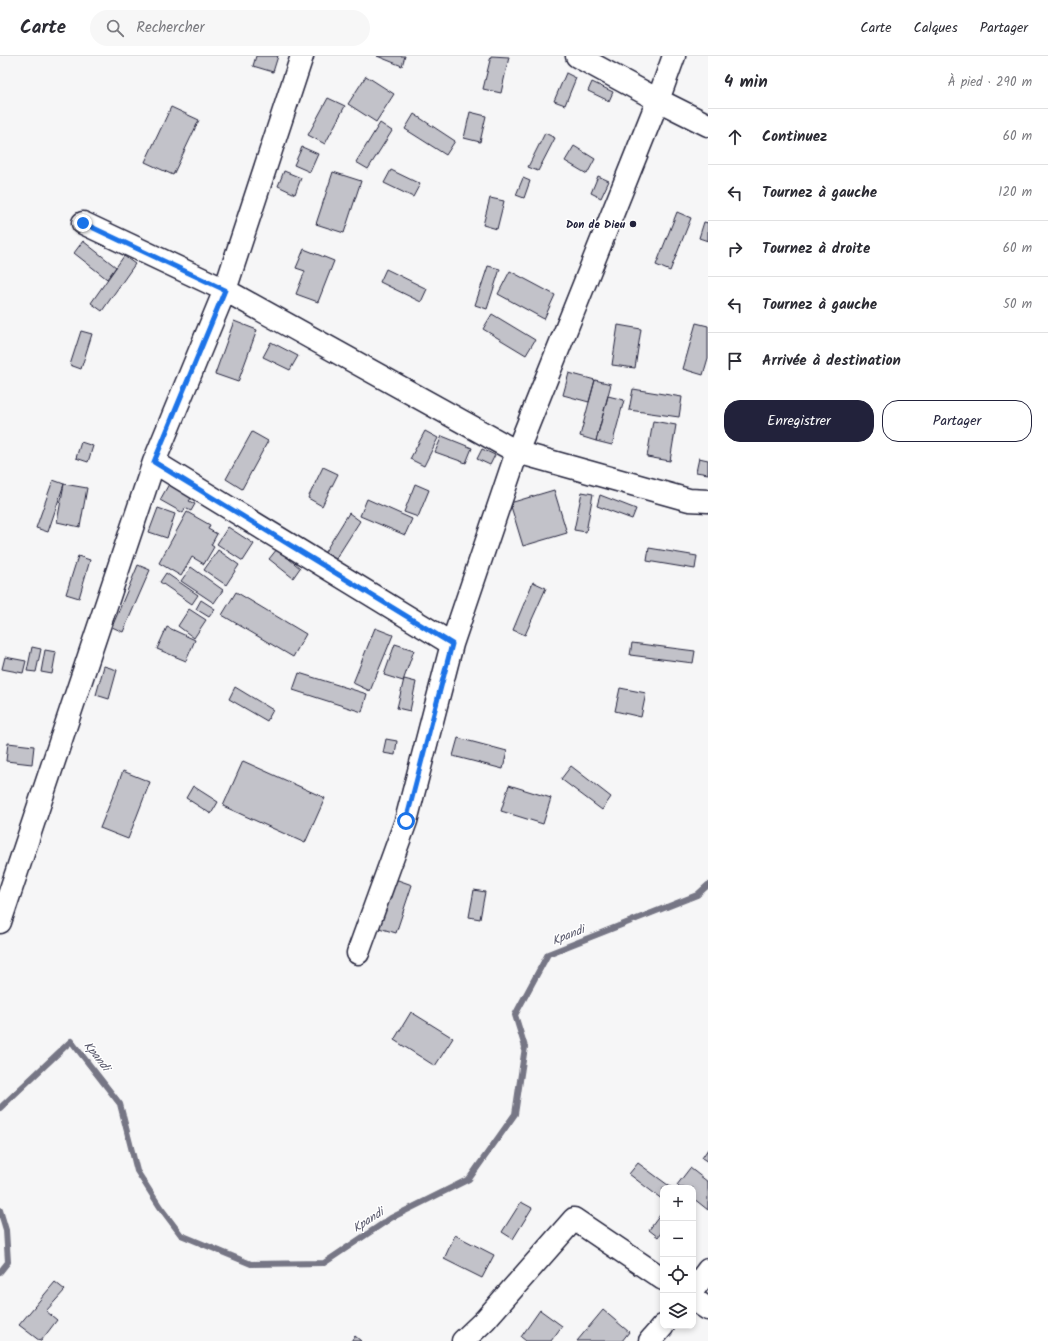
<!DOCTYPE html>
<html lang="fr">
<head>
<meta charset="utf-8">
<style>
	body { margin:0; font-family:Kalam,sans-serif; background:#f7f7f7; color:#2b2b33 }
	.controls { position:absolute; right:12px; bottom:12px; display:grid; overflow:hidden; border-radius:8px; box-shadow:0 2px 6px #0003 }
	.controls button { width:36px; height:36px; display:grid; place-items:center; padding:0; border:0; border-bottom:1px solid #e1e1e2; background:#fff; color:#2b2b33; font:20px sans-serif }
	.stop { position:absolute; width:12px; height:12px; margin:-9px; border:3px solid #1a73e8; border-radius:50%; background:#fff }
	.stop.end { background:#1a73e8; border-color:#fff; box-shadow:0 1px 4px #0008 }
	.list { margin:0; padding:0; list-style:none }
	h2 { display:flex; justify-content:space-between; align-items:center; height:52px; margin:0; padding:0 16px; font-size:17px }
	h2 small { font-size:13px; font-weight:400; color:#7c7c81 }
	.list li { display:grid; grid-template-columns:26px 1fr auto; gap:12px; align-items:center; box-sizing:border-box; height:56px; padding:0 16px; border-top:1px solid #e1e1e2 }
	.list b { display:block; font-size:15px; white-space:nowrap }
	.list em { font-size:13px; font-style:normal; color:#7c7c81 }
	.actions { display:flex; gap:8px; padding:12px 16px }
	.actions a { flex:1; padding:9px 0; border:1px solid #22223b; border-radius:16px; text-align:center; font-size:14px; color:#22223b }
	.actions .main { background:#22223b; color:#fff }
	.icon { flex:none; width:22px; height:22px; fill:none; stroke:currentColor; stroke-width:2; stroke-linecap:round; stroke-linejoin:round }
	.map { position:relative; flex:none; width:708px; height:1285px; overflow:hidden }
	header { display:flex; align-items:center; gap:24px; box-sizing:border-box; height:56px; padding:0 20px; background:#fff; border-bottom:1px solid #e1e1e2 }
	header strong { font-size:19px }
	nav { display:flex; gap:22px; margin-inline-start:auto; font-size:14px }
	.search { width:280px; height:36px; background:#f7f7f7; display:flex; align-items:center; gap:10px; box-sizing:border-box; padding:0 14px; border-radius:22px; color:#7c7c81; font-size:15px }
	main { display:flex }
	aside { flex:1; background:#fff }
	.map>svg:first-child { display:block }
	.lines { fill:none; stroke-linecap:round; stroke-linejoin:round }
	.stream { stroke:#767685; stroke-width:6 }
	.building { fill:#c2c2c9; stroke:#22223b }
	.minor-casing { stroke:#22223b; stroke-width:25 }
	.minor { stroke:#fff; stroke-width:22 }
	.route { stroke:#1a73e8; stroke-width:5 }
	.poi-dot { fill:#22223b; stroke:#fff; stroke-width:1.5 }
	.labels { text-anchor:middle; stroke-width:3; stroke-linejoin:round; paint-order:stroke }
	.poi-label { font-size:11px; font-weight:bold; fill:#22223b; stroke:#fff; text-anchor:end }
	.water-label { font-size:12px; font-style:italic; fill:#5a5a6d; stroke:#fff }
</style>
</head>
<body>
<header>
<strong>Carte</strong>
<div class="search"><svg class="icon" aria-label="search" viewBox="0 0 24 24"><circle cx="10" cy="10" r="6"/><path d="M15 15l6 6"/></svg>Rechercher</div>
<nav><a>Carte</a><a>Calques</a><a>Partager</a></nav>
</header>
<main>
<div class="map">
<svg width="708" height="1285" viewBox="0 0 708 1285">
	<rect width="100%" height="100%" fill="#f6f6f7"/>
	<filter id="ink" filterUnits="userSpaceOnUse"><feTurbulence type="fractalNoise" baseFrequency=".025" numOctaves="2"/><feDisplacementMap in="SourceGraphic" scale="8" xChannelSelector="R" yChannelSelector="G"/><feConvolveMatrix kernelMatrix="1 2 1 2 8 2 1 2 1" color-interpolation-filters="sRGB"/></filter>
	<g filter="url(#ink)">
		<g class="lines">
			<path class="stream" d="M0,1052L71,985L120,1048L137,1115L160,1151L181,1179L251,1208L324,1207L391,1162L469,1123L515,1058L525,991L515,959L548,898L697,839L708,829
				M0,1154L6,1174L8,1206L0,1216"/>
		</g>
		<path class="building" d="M256,0H278L273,16L253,10Z
			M377,0H405L402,10Z
			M491,0L509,1L501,37L483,33Z
			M566,17L576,22L565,49L554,45Z
			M366,20L394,38L376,66L348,48Z
			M592,26L613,36L609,45L588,35Z
			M328,42L345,50L325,88L308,79Z
			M171,51L199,64L173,119L145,106Z
			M470,56L486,60L480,86L464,82Z
			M414,58L455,85L446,99L405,73Z
			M380,67L392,75L368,113L356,106Z
			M545,77L555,82L538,115L528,111Z
			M574,90L595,103L587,118L565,105Z
			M302,91L318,98L310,116L294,109Z
			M391,114L420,128L413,141L384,127Z
			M284,115L301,122L295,138L278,130Z
			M333,116L361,125L344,177L316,168Z
			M598,120L609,125L601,142L591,137Z
			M523,122L530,125L524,142L516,139Z
			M490,142L504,145L497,173L483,169Z
			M677,156L691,162L670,215L656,209Z
			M704,166L708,167V185L699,182Z
			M83,185L116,211L107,223L74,197Z
			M304,193L334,205L318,246L296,238L305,215L296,212Z
			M124,200L135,208L102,255L91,247Z
			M488,210L500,213L487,253L475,249Z
			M386,213L427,233L421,246L380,226Z
			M510,215L555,239L544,263L498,238Z
			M492,258L535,284L526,299L483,273Z
			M234,265L257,274L238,326L215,318Z
			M696,267L708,270V302L703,319L683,313Z
			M618,269L641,273L635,312L612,309Z
			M81,275L92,278L81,313L70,309Z
			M271,286L298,300L290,314L263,301Z
			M569,317L595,324L589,346L563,339Z
			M595,324L611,328L596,385L580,380Z
			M633,333L682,341L679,361L629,354Z
			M608,340L624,344L612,389L596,385Z
			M653,365L676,369L670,405L647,401Z
			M425,375L438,382L424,410L410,403Z
			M252,376L268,385L242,433L226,423Z
			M442,380L472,392L466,407L435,396Z
			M81,386L93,390L88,406L76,402Z
			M482,393L495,399L490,409L477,403Z
			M699,402L708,404V418L696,416Z
			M323,411L338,418L322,450L308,442Z
			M53,424L64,428L48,476L36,472Z
			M64,428L87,432L80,471L57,466Z
			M169,428L192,441L189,445L195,448L191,455L185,452L183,457L160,444Z
			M415,428L429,434L418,461L404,456Z
			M554,434L567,477L523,490L510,447Z
			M582,436L593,438L586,476L574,474Z
			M600,439L636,453L632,463L597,450Z
			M367,443L412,463L405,479L360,460Z
			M158,452L175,458L167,482L149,476Z
			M187,456L210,469L208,473L217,478L211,489L214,491L204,508L192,501L181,520L159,507Z
			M349,457L360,465L334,506L323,499Z
			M228,471L254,488L243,505L217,488Z
			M649,492L697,500L695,513L647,505Z
			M277,493L300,512L293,522L269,503Z
			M218,494L239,509L226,529L204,514Z
			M78,500L90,504L79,542L66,538Z
			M138,509L150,514L123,576L112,571Z
			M191,511L223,534L214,547L181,525Z
			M166,517L198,539L192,548L160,526Z
			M533,526L546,532L525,579L513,574Z
			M236,536L306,578L293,601L222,559Z
			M201,544L215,553L209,561L196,553Z
			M189,553L206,564L194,582L178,570Z
			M167,571L195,584L186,605L157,593Z
			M375,572L393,579L370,635L353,627Z
			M632,587L695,595L693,607L630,599Z
			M395,588L414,594L403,625L384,619Z
			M32,591L41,593L36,616L27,615Z
			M45,594L56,596L52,618L41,616Z
			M5,601L26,605L23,617L2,613Z
			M104,610L117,614L109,643L96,639Z
			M299,617L367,638L362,656L293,634Z
			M404,623L416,626L410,655L397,652Z
			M235,631L273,654L267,665L229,643Z
			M620,632L646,637L641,661L615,655Z
			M458,682L507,695L503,713L453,700Z
			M386,683L397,685L395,699L383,697Z
			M8,687L34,690L32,708L6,705Z
			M243,705L325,742L305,787L223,750Z
			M571,710L611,741L602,754L561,723Z
			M123,715L150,726L128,783L100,772Z
			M509,729L551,742L543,768L501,755Z
			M193,730L218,746L211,758L186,742Z
			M395,823L412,829L396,877L379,872Z
			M474,834L485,836L480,863L469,861Z
			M411,956L453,982L435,1010L394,984Z
			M708,1093V1106L702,1102Z
			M638,1107L672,1132H663V1144L629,1118Z
			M690,1112L708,1126V1154L693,1142V1132H680L677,1129Z
			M521,1146L532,1152L513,1183L502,1176Z
			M663,1155V1174L658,1181L649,1174Z
			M455,1179L494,1199L482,1222L444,1203Z
			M55,1226L65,1234L46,1255L57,1264L41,1285H40L19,1269Z
			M540,1254L562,1270L551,1285H526L521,1281Z
			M603,1254L629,1276L622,1285H577Z
			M355,1280L361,1285H351Z"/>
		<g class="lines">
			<defs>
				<path id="minor" d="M577,0L658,44L708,69
					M83,167L225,234L517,396L689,444L708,445
					M154,406L452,588
					M0,866L154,406L225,234L302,0
					M358,897L406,765L452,588L517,396L658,44L674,0
					M693,1234L708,1214
					M693,1243L708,1253
					M463,1285L485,1264L574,1163L663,1223
					M650,1285L663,1270"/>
			</defs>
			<use href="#minor" class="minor-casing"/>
			<use href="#minor" class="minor"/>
		</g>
	</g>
	<g class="lines" filter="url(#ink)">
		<path class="route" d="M83,167L225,234L154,406L452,588L406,765"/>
	</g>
	<circle class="poi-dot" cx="633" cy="168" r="4"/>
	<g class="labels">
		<g class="poi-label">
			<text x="625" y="172">Don de Dieu</text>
		</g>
		<g class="water-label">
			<text transform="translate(568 879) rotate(-22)" y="4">Kpandi</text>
			<text transform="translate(97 1000) rotate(52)" y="4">Kpandi</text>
			<text transform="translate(368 1164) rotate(-33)" y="4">Kpandi</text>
		</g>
	</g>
</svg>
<div class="controls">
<button>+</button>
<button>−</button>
<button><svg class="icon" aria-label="locate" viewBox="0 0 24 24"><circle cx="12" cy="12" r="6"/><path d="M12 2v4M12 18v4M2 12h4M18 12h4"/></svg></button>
<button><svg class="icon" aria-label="layers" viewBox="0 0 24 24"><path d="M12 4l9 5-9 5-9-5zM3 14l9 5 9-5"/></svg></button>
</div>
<div class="stop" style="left:406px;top:765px"></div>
<div class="stop end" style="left:83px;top:167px"></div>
</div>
<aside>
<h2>4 min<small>À pied · 290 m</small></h2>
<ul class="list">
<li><svg class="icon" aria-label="ahead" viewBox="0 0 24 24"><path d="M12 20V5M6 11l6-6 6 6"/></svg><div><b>Continuez</b></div><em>60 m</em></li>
<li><svg class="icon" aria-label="left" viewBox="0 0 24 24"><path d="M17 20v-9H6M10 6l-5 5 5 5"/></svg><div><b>Tournez à gauche</b></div><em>120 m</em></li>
<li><svg class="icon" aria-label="right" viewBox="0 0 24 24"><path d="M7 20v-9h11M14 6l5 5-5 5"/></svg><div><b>Tournez à droite</b></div><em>60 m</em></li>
<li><svg class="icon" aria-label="left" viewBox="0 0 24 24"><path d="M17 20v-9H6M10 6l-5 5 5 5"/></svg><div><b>Tournez à gauche</b></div><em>50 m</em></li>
<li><svg class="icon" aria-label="arrive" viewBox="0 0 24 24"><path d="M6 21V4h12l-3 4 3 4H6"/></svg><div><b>Arrivée à destination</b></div></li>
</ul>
<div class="actions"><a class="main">Enregistrer</a><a>Partager</a></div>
</aside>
</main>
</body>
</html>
